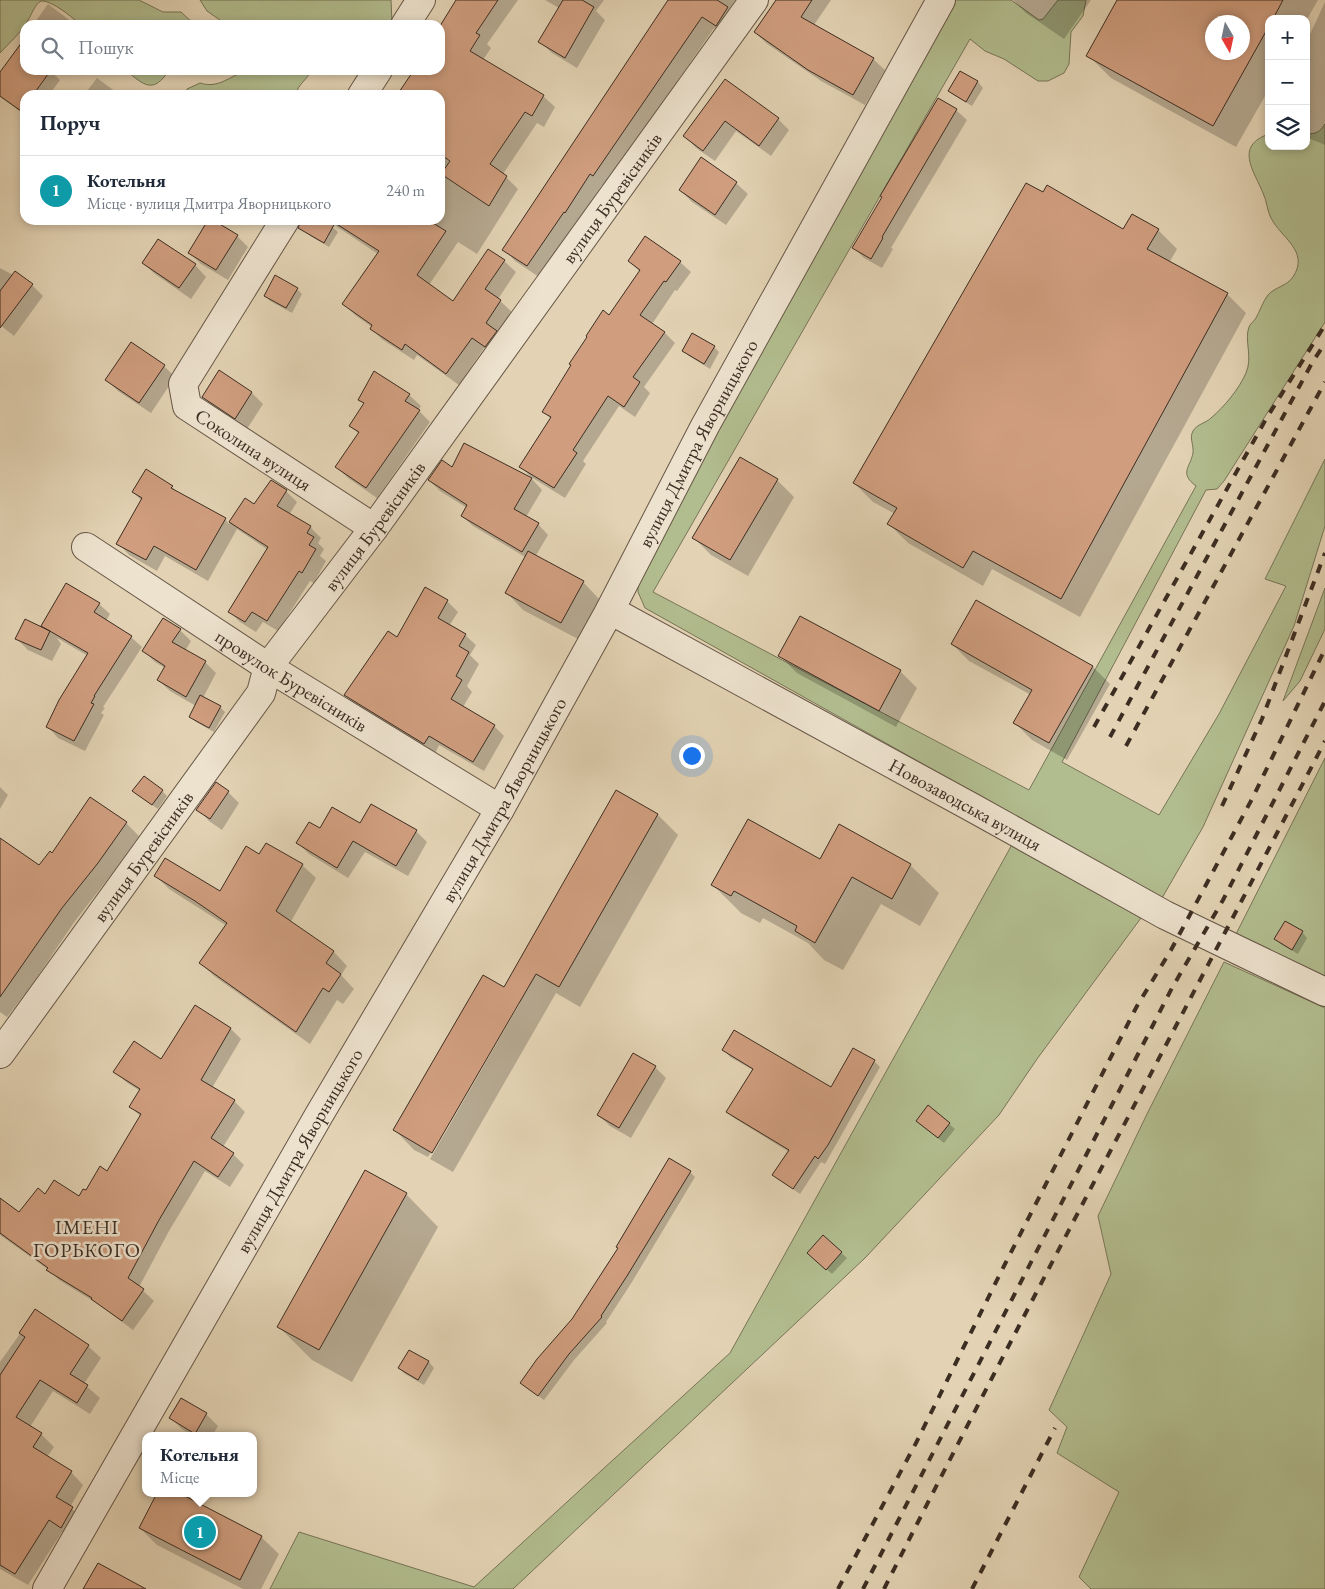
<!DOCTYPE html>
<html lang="uk">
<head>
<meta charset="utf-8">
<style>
	body { margin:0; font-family:"EB Garamond",serif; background:#f6f6f7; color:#1f2937 }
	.controls { position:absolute; right:15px; top:15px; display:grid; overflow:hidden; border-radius:10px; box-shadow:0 2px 8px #0003 }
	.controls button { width:45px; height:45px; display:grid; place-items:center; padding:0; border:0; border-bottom:1px solid #e0e1e3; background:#fff; color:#1f2937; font:25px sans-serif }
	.compass { position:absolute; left:1205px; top:15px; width:45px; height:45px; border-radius:50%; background:#fff; box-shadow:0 2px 8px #0003; rotate:171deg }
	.you { position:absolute; left:691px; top:755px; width:18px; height:18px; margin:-12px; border:4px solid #fff; border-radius:50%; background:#1a73e8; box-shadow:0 0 0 8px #1a73e833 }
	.badge { display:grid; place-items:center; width:32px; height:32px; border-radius:50%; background:#ea580c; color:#fff; font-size:16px; font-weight:700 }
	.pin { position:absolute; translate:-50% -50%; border:2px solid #fff; box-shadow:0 1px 5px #0006 }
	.popup { position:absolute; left:142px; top:1432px; width:115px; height:65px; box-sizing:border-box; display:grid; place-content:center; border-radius:10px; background:#fff; filter:drop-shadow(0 1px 4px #0005); font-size:16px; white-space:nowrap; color:#747a83 }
	.popup b { font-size:19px; color:#1f2937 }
	.popup::after { content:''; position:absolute; left:50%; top:100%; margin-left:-10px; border:10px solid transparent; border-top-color:#fff }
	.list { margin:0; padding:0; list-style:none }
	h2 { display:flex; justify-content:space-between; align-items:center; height:65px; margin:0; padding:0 20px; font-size:21px }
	h2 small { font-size:16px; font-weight:400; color:#747a83 }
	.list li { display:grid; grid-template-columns:32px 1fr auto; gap:15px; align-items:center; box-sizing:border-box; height:70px; padding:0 20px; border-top:1px solid #e0e1e3 }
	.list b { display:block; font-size:19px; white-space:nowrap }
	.list p { margin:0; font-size:16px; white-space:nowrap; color:#747a83 }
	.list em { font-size:16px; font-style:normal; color:#747a83 }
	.icon { flex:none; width:28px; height:28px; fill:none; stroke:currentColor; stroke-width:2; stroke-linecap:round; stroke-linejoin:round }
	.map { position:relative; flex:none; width:1325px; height:1589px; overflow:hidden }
	.search { position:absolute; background:#fff; box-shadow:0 2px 8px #0003; left:20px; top:20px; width:425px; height:55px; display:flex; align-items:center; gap:12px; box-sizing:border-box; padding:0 18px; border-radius:15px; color:#747a83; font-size:19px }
	.panel { position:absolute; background:#fff; box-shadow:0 2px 8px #0003; left:20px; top:90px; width:425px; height:135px; border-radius:15px }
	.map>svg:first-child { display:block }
	.green { fill:#b2bd8f; stroke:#777558 }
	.shadow { fill:#0003; fill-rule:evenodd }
	.building { fill:#d09e7f; stroke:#3c2d22; fill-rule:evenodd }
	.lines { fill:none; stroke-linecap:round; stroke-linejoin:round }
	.street-casing { stroke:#665646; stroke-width:30 }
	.street { stroke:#ede2ce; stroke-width:28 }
	.rail { stroke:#3c2d22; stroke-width:4; stroke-dasharray:9 9; stroke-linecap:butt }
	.labels { text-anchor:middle; stroke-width:5; stroke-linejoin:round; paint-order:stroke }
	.street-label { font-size:19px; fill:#3c2d22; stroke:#ede2ce }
	.neighbourhood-label { font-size:20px; letter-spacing:1px; fill:#3c2d22; stroke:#ede2ce }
</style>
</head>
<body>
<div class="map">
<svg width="1325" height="1589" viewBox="0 0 1325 1589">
	<rect width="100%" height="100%" fill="#e3d3b4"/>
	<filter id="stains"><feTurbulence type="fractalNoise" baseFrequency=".004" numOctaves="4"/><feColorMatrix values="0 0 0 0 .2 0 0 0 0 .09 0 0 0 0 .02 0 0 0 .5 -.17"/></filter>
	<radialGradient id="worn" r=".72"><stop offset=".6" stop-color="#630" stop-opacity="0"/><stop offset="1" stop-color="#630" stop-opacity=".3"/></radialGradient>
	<path class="green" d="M0,0H139L163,12H181L195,25H80C74,18 51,0 41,1C35,4 32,14 28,20C21,33 10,42 0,53Z
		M200,0H391L392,23L391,25H227L207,11Z
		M954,0H1011L1039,20L1043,19L1058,0H1086L1083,16L1071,32L1069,64L1064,73L1048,81H1038L1004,59L985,51L970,39L653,592L1029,790L1196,486C1179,473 1190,468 1193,453C1194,445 1189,438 1193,431C1197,424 1206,423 1211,418C1225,406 1239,389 1246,373C1253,357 1244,340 1249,327C1250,324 1254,321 1256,318C1260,311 1263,301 1268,295C1275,287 1287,286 1293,277C1310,251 1281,238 1271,218C1267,211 1267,201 1263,193C1254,171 1234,146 1269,134V146H1306V134C1316,134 1320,132 1325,124V322L1224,481L1217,489L1206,490L1062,762L1159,815L1219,714L1286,586L1265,579L1325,459V526L1294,626L1203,827L1162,898L645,608L638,592V582L730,404Z
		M126,70H169C154,94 144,86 126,70Z
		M247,70H311C308,80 297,84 296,95H186L187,89L200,83C219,89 230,76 247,70Z
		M1325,588V629L1300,681L1283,701Z
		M1325,758V979L1234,938Z
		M1014,841L1141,918L1037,1059L999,1115L865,1258L513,1589H270L299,1532L474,1587L730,1353Z
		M1224,962L1325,1008V1589H1091L1079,1577L1119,1492L1057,1453L1067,1427L1049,1410L1111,1274L1098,1216L1147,1114Z"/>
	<path class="shadow" d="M460,0H518L487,44L491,48L483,60L543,96L555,107L544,127L537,123L503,174L518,189L477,254L458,242L429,285L454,303L504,261L516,272L498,299L512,312L498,333L497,357L484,348L459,385L417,355L414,360L383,340L371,329L372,327L355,315L343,303L378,254L336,226L330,220H440V95H399L415,70H440V28Z
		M545,0H604L596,11L605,20L577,68L552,53L540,42L559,8Z
		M668,0H735L729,9L739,19L728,37L714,28L605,186L602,185L577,223L576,222L539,277L515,261L504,249L669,1Z
		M777,0H831L814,25L873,59L885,70L865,105L821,81L766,43L755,32Z
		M1013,0H1091L1064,39L1026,13Z
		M1119,0H1318L1306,21V19H1269V89L1236,147L1111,78L1088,55ZM1212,22H1242V52H1212Z
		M1325,2V145L1306,137V43Z
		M48,4L68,19L74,25H33Z
		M25,40V70H49L60,80L49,95H25V115L0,97V74Z
		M961,72L978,82L983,88L972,106L955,96L950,91Z
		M97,78L116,92L119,95H84Z
		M725,81L778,119L789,130L771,156L736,131L715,161L696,148L685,136Z
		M938,100L956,110L967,120L891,248L893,249L882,268L864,258L854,248Z
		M736,183L748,194L726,225L692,202L680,190Z
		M209,220L237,236L248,247L228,280L201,264L189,252Z
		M311,220H322L338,232L329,247L310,236L305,231Z
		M1158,230L1177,249L1169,263L1227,294L1246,313L1080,617L992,569L983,586L908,543L889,524L895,514L873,502L854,483Z
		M629,261L680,262L691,272L677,291L675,290L652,324L664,332L675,343L644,387L650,393L635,417L619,406L583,461L586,464L565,498L531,477L521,467L551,419L543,411L640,272Z
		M143,263L195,265L206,277L191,299L155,274Z
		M0,268L32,285L43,296L14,336L0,325Z
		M297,289L302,294L292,313L270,301L265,295Z
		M714,347L719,352L710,369L689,356L684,351Z
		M164,366L175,377L151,413L118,391L107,380Z
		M220,372L252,393L263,404L247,429L215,408L203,397Z
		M409,395L421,406L418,410L430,422L377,498L348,478L337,467L359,434L350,426L365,404L360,399Z
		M465,445L532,479L542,490L526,517L538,524L548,535L535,557L583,582L600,600L578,639L523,610L506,592L525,557L473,526L462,516L467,508L440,491L429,480L452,468Z
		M777,480L794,497L748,576L711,555L694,538Z
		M272,481L286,491L297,502L289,515L310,527L321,538L318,543L324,549L320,556L326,561L314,583L310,581L278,631L263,622L256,632L240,622L229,611L268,550L237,529L208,581L165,556L157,571L129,555L118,543L142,501L133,492L172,487L178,493L225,519L229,524L245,500L255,506Z
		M447,601L458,612L449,626L465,635L476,645L470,655L479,664L467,686L472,692L463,707L494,726L504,736L484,771L439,745L435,754L356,705L345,695L398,639Z
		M976,601L1093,667L1110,684L1067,760L1032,740L1015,723L1031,695L969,661L952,644Z
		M99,604L110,614L106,621L131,637L142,647L103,707L105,708L101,713L104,715L85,751L58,738L48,727L88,656L57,638L61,644L52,661L28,650L17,639L48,631L43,626Z
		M801,617L900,671L917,688L896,727L797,673L780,656Z
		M180,630L191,641L185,651L205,662L216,673L203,698L220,707L225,712L214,732L196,722L190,717L196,706L170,691L158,680L165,668L155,662L143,650Z
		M0,787L8,795L0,809Z
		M162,791L167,796L158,809L139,796Z
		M228,792L239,803L222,830L209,821L198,809Z
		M617,792L658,815L678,835L580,1007L556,993L453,1172L430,1159L520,1003H517L428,1157L414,1150L394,1129L504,989Z
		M126,823L139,836L111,875L75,921L31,986L7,1017L0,1012V839L39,867L52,854Z
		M361,825L416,831L427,842L408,876L365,852L348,878L309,854L298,843Z
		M260,855L302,865L316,878L290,923L334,952L347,966L341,975L354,989L343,1004L337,1000L310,1044L214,976L201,963L227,926L169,889L155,875L220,893Z
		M820,860L910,865L939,893L920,926L881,904L843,970L824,960L808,943L763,918L760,923L741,913L712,884Z
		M1302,932L1307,938L1298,954L1281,944L1276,939Z
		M196,1007L231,1029L241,1039L212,1088L234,1101L245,1112L223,1147L233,1154L244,1165L230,1187L205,1171L169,1231L139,1287L154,1301L133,1330L98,1304L59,1280L49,1270L0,1235V1199L19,1213L46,1196L79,1198L108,1172L141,1117L131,1107L140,1091L126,1082L115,1071L162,1061Z
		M724,1050L831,1089L874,1061L880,1067L825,1164L821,1162L800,1194L781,1181L774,1175L789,1152L734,1118L727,1112L753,1070L730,1057Z
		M655,1067L666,1078L631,1138L610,1126L598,1115Z
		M928,1107L955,1129L944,1143L922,1126Z
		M690,1172L695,1177L632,1282L606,1322L607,1323L574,1360L544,1400L527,1388L573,1319Z
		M406,1194L438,1227L352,1382L312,1360L279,1327Z
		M823,1237L847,1258L832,1274L814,1258Z
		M36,1311L88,1346L101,1358L84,1384L100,1398L90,1414L53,1391L30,1427L41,1434L54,1447L47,1457L71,1472L83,1485L70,1507L85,1521L74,1539L62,1532L28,1585L0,1569V1362Z
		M410,1351L429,1362L434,1368L424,1385L405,1374L399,1368Z
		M181,1399L206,1414L218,1426L212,1436H193L182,1429L170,1417Z
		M140,1528L261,1537L279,1554L261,1589H243L157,1545Z"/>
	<path class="building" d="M456,0H498L476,33L480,35L470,51L544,95L532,116L525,112L490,164L507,176L489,206L441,174L450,161L440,154V95H397L414,70H440V26Z
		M563,0H582L594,7L565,58L538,42Z
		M668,0H717L728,7L716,26L702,17L593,176L590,174L565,213L564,212L527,266L502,250Z
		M776,0H812L801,17L874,58L853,95L808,70L754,32Z
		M1117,0H1283L1273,19H1269V26L1213,126L1086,56ZM1212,22H1242V52H1212Z
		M25,38V70H51L33,95H25V105L21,111L0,96V72Z
		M960,71L978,81L966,102L948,91Z
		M725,79L779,118L759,146L725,121L703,151L683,136Z
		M938,98L957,109L882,237L883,238L871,259L852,248L882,197L880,196Z
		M701,157L737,182L715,215L679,190Z
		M1026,183L1043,192L1047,185L1123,229L1132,214L1159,229L1147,249L1228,293L1061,599L973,551L963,568L887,524L897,508L853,483Z
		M208,220H213L238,235L216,270L188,253Z
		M301,220H428L446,231L417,275L453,301L488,249L505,260L485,289L501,300L486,323L497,331L485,347L472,338L446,374L405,344L402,350L370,329L372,325L342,304L379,251L335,223L324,243L298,228Z
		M645,236L681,261L666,282L664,281L640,315L665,332L633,377L640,382L624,407L608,396L573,450L577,453L554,488L519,467L551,417L542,412L571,365L569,364L587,337L586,336L603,310L609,315L640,270L628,261Z
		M158,239L196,264L179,288L142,263Z
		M15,271L33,284L0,328V291Z
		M275,275L298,288L286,308L264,296Z
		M692,333L715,346L704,364L682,351Z
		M131,342L165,365L139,403L105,380Z
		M219,370L252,392L235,419L202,397Z
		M374,371L410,394L405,401L420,410L366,488L335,467L359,432L349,426L364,403L358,400Z
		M464,443L532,478L514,509L539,523L522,552L461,516L467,505L428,480L442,460L452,467Z
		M740,457L778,479L730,560L692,538Z
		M146,469L173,486L171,488L226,518L196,570L154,546L146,560L116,544L142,498L132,492Z
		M271,480L287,490L277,506L311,526L307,533L314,537L309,545L316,549L302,573L299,571L267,621L252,612L245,622L228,612L268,547L229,522L245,498L254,504Z
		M528,551L584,581L561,623L505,593Z
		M66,583L100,603L94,612L132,636L94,696H95L91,703L94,704L74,741L46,727L59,700L88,653L41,626Z
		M425,587L448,600L438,618L466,634L459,646L469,652L456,676L462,680L451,699L495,725L473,762L429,736L424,744L344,695L388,631L397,637Z
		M976,600L1093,666L1049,743L1013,723L1032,690L951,644Z
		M800,616L901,670L879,711L778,656Z
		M163,618L181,629L172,642L206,661L186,697L157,680L165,666L142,651Z
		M25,619L50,631L41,650L15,639Z
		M200,695L221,706L209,728L189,717Z
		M144,776L163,790L152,805L132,791Z
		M216,782L229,791L210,819L196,810Z
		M616,790L658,814L559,987L536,974L432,1153L393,1130L483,975L504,987Z
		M90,797L127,822L98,863L62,908L0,997V838L39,865L50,851L52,853Z
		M371,804L417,830L396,866L353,841L337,868L296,843L309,822L320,828L332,807L360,823Z
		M748,819L820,859L839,824L911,864L892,899L852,877L815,943L795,931L797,926L734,891L731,896L711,885Z
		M266,843L303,864L276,911L334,951L326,963L341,974L329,992L323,988L296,1032L199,963L227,923L195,901L154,876L165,858L220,891L246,846L259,854Z
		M1285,921L1303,931L1292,950L1274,939Z
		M195,1005L231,1028L201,1080L235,1100L211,1138L234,1153L218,1177L194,1161L159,1220L128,1278L144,1289L122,1321L91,1299L92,1298L46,1270L48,1268L0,1233V1198L19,1212L38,1188L45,1194L54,1180L79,1196L83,1189L86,1190L100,1166L107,1171L141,1114L129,1107L140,1089L113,1072L134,1041L161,1059Z
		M734,1030L831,1087L853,1048L875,1060L828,1145L818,1159L815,1156L793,1189L772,1175L789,1150L726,1112L753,1069L722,1050Z
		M633,1053L656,1066L619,1128L597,1115Z
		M928,1105L950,1123L938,1138L916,1121Z
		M669,1158L691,1171L627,1276L601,1316L602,1317L569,1354L538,1396L520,1383L537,1359L572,1319L618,1248L616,1247Z
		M365,1170L407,1193L319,1350L277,1327Z
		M823,1235L842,1252L826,1270L807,1253Z
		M35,1309L89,1345L70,1374L88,1385L77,1403L40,1380L16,1417L42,1433L33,1447L72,1471L56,1497L73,1507L61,1528L49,1520L15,1574L0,1565V1375L25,1337L19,1333Z
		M409,1350L429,1361L418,1380L398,1368Z
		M181,1398L207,1413L195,1434L169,1418Z
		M157,1493H179L262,1536L240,1580L139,1528Z
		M98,1563L146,1589H83Z"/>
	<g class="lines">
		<defs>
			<g id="street">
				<path d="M405,25L421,0"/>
				<path d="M362,95L378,70"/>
				<path id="s1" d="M285,220L183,384L187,406L374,528"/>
				<path id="s2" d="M86,547L268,667L500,809"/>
				<path id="s3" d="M610,610L973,808L1165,915L1325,992"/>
				<path id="s4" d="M0,1054L261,693L268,667L374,528L754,0"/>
				<path id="s5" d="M47,1589L319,1115L500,809L610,610L705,426L941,0"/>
			</g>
		</defs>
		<use href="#street" class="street-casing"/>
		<use href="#street" class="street"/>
		<path class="rail" d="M1094,727L1266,419L1325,325
			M1110,737L1312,363L1325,343
			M1126,746L1325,382
			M1222,806L1262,719L1325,553
			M838,1589L916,1443L1005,1264L1137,1006L1171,950L1252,799L1325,649
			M863,1589L1172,988L1223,900L1325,701
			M884,1589C1028,1304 1178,1024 1325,741
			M972,1589L1055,1428"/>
	</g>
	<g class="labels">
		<g class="street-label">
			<text dy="7" stroke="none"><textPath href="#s4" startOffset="1054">вулиця Буревісників</textPath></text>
			<text dy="7" stroke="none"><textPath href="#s5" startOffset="1318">вулиця Дмитра Яворницького</textPath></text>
			<text dy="7" stroke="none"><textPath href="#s1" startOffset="295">Соколина вулиця</textPath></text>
			<text dy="7" stroke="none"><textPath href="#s4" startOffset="649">вулиця Буревісників</textPath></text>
			<text dy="7" stroke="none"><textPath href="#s2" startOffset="245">провулок Буревісників</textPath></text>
			<text dy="7" stroke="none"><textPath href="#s5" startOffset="912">вулиця Дмитра Яворницького</textPath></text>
			<text dy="7" stroke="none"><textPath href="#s3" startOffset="405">Новозаводська вулиця</textPath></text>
			<text dy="7" stroke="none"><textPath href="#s4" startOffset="244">вулиця Буревісників</textPath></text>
			<text dy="7" stroke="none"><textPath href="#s5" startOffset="506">вулиця Дмитра Яворницького</textPath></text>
		</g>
		<g class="neighbourhood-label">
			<text x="87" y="1234">ІМЕНІ<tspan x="87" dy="23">ГОРЬКОГО</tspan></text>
		</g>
	</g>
	<rect width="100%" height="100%" filter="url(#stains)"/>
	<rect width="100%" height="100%" fill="url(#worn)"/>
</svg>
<div class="controls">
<button>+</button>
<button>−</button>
<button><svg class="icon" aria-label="layers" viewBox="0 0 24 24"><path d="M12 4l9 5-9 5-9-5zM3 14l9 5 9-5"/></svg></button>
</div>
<svg class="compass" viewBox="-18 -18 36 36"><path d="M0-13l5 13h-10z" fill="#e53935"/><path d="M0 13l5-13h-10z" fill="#747a83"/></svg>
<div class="you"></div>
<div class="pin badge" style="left:200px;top:1532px;background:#0f9aa8">1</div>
<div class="popup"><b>Котельня</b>Місце</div>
<div class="search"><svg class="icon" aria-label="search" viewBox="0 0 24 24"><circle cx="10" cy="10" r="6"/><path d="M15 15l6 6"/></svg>Пошук</div>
<section class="panel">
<h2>Поруч<small></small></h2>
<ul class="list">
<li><span class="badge" style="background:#0f9aa8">1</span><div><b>Котельня</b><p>Місце · вулиця Дмитра Яворницького</p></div><em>240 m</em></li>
</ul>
</section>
</div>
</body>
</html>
